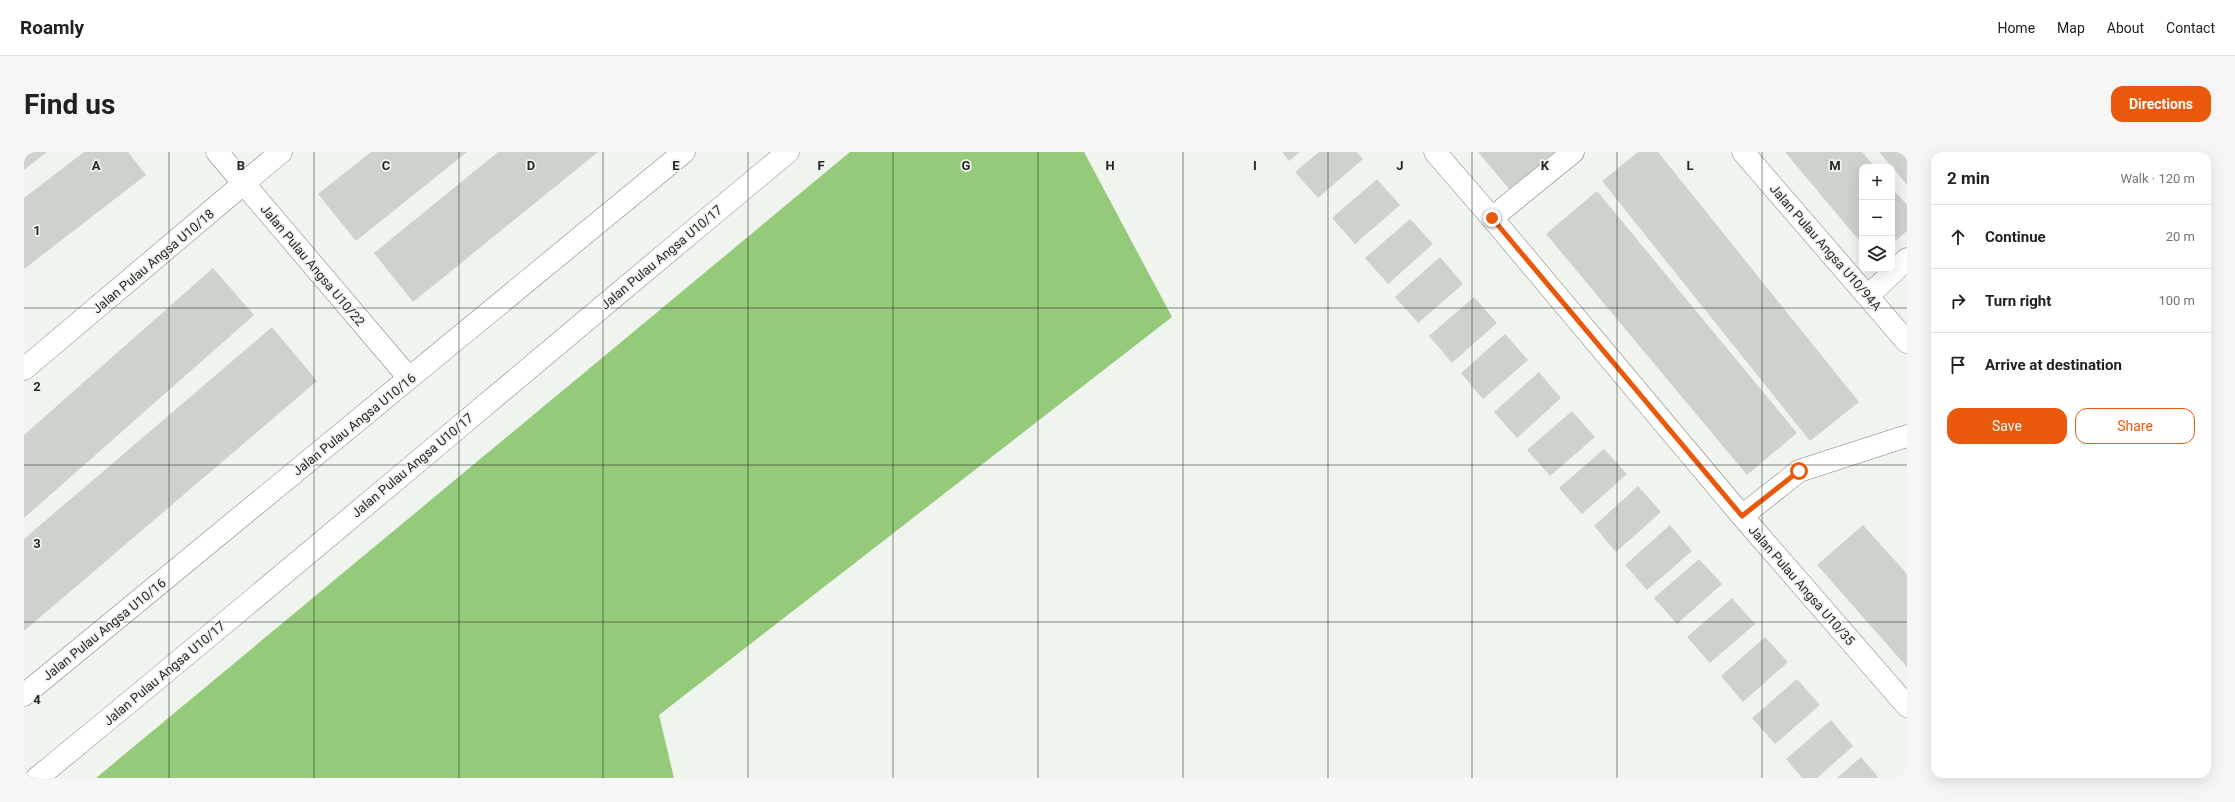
<!DOCTYPE html>
<html lang="en">
<head>
<meta charset="utf-8">
<style>
	body { margin:0; font-family:Roboto,sans-serif; background:#f6f6f6; color:#202124 }
	.controls { position:absolute; right:12px; top:12px; display:grid; overflow:hidden; border-radius:8px; box-shadow:0 4px 16px #0002 }
	.controls button { width:36px; height:36px; display:grid; place-items:center; padding:0; border:0; border-bottom:1px solid #e0e0e0; background:#fff; color:#202124; font:20px sans-serif }
	.stop { position:absolute; width:12px; height:12px; margin:-9px; border:3px solid #ea580c; border-radius:50%; background:#fff }
	.stop.end { background:#ea580c; border-color:#fff; box-shadow:0 1px 4px #0008 }
	.list { margin:0; padding:0; list-style:none }
	h2 { display:flex; justify-content:space-between; align-items:center; height:52px; margin:0; padding:0 16px; font-size:17px }
	h2 small { font-size:13px; font-weight:400; color:#757577 }
	.list li { display:grid; grid-template-columns:26px 1fr auto; gap:12px; align-items:center; box-sizing:border-box; height:64px; padding:0 16px; border-top:1px solid #e0e0e0 }
	.list b { display:block; font-size:15px; white-space:nowrap }
	.list em { font-size:13px; font-style:normal; color:#757577 }
	.actions { display:flex; gap:8px; padding:12px 16px }
	.actions a { flex:1; padding:9px 0; border:1px solid #ea580c; border-radius:12px; text-align:center; font-size:14px; color:#ea580c }
	.actions .main { background:#ea580c; color:#fff }
	.icon { flex:none; width:22px; height:22px; fill:none; stroke:currentColor; stroke-width:2; stroke-linecap:round; stroke-linejoin:round }
	.map { position:relative; flex:none; width:1883px; height:626px; overflow:hidden; border-radius:12px }
	header { display:flex; align-items:center; gap:24px; box-sizing:border-box; height:56px; padding:0 20px; background:#fff; border-bottom:1px solid #e0e0e0 }
	header strong { font-size:19px }
	nav { display:flex; gap:22px; margin-inline-start:auto; font-size:14px }
	.intro { display:flex; align-items:center; justify-content:space-between; box-sizing:border-box; height:96px; padding:0 24px }
	h1 { margin:0; font-size:28px }
	.button { padding:10px 18px; border-radius:12px; background:#ea580c; color:#fff; font-size:14px; font-weight:700 }
	main { display:flex; gap:24px; padding:0 24px }
	aside { flex:1; background:#fff; border-radius:12px; box-shadow:0 4px 16px #0002 }
	.map>svg:first-child { display:block }
	.forest { fill:#95ca7a }
	.building { fill:#ced2cd }
	.lines { fill:none; stroke-linecap:round; stroke-linejoin:round }
	.street-casing { stroke:#7d807b; stroke-width:23 }
	.street { stroke:#fff; stroke-width:22 }
	.route { stroke:#ea580c; stroke-width:5 }
	.grid { fill:none; stroke:#262725; stroke-width:1; stroke-opacity:0.55 }
	.labels { text-anchor:middle; stroke-width:3.5; stroke-linejoin:round; paint-order:stroke }
	.street-label { font-size:13px; fill:#262725; stroke:#f0f4ef }
	.grid-label { font-size:13px; text-anchor:middle; font-weight:bold; fill:#262725; stroke:#f0f4ef; stroke-width:3.5; stroke-linejoin:round; paint-order:stroke }
</style>
</head>
<body>
<header>
<strong>Roamly</strong>
<nav><a>Home</a><a>Map</a><a>About</a><a>Contact</a></nav>
</header>
<div class="intro"><h1>Find us</h1><a class="button">Directions</a></div>
<main>
<div class="map">
<svg width="1883" height="626" viewBox="0 0 1883 626">
	<rect width="100%" height="100%" fill="#f0f4ef"/>
	<path class="forest" d="M826,0H1060L1148,165L635,563L650,626H72Z"/>
	<path class="building" d="M0,0H23L0,18Z
		M60,0H104L122,23L0,117V46Z
		M347,0H443L332,89L294,42Z
		M474,0H574L389,150L350,101Z
		M1258,0H1276L1265,9Z
		M1295,0H1333L1339,7L1294,46L1271,20Z
		M1454,0H1531L1486,38Z
		M1614,0H1634L1835,250L1786,289L1578,29Z
		M1761,0H1838L1851,15H1838V92Z
		M1855,0H1883V33L1868,15Z
		M1353,27L1376,53L1331,92L1308,66Z
		M1868,36L1883,53V79L1868,92Z
		M1573,39L1773,281L1723,323L1522,82Z
		M1386,67L1409,92L1364,132L1341,106Z
		M1416,105L1439,132L1394,171L1371,145Z
		M189,116L230,163L0,366V283Z
		M1450,145L1473,171L1428,211L1405,184Z
		M248,175L293,229L0,479V387Z
		M1481,182L1504,208L1459,247L1437,221Z
		M1515,220L1537,246L1493,286L1470,260Z
		M1548,259L1571,285L1526,324L1503,298Z
		M1580,297L1603,322L1558,362L1535,336Z
		M1614,334L1637,360L1592,400L1570,374Z
		M1646,373L1668,399L1623,438L1601,413Z
		M1839,373L1883,422V515L1793,413Z
		M1675,407L1698,432L1653,472L1630,446Z
		M1708,446L1731,472L1686,511L1663,485Z
		M1741,485L1764,510L1719,550L1697,524Z
		M1773,527L1796,553L1751,592L1728,566Z
		M1807,568L1829,594L1793,626H1778L1762,607Z
		M1837,605L1855,626H1813Z"/>
	<g class="lines">
		<defs>
			<path id="street" d="M193,0L385,226
				M1411,0L1468,66L1718,364L1883,554
				M1719,0L1883,190
				M1468,66L1549,0
				M1845,143L1883,107
				M0,217L257,0
				M1718,364L1775,319L1883,284
				M0,543L660,0
				M13,626C265,420 513,208 764,0"/>
		</defs>
		<use href="#street" class="street-casing"/>
		<use href="#street" class="street"/>
	</g>
	<g class="lines">
		<path class="route" d="M1468,66L1718,364L1775,319"/>
	</g>
	<path class="grid" d="M145,0V626M290,0V626M435,0V626M579,0V626M724,0V626M869,0V626M1014,0V626M1159,0V626M1304,0V626M1448,0V626M1593,0V626M1738,0V626M0,156H1883M0,313H1883M0,470H1883"/>
	<g class="labels">
		<g class="street-label">
			<text transform="translate(1802 95) rotate(49)" y="5">Jalan Pulau Angsa U10/94A</text>
			<text transform="translate(637 105) rotate(-40)" y="5">Jalan Pulau Angsa U10/17</text>
			<text transform="translate(129 109) rotate(-40)" y="5">Jalan Pulau Angsa U10/18</text>
			<text transform="translate(289 113) rotate(50)" y="5">Jalan Pulau Angsa U10/22</text>
			<text transform="translate(330 272) rotate(-39)" y="5">Jalan Pulau Angsa U10/16</text>
			<text transform="translate(388 313) rotate(-40)" y="5">Jalan Pulau Angsa U10/17</text>
			<text transform="translate(1778 433) rotate(49)" y="5">Jalan Pulau Angsa U10/35</text>
			<text transform="translate(80 477) rotate(-39)" y="5">Jalan Pulau Angsa U10/16</text>
			<text transform="translate(140 521) rotate(-40)" y="5">Jalan Pulau Angsa U10/17</text>
		</g>
	</g>
	<g class="grid-label">
		<text x="72" y="18">A</text>
		<text x="217" y="18">B</text>
		<text x="362" y="18">C</text>
		<text x="507" y="18">D</text>
		<text x="652" y="18">E</text>
		<text x="797" y="18">F</text>
		<text x="942" y="18">G</text>
		<text x="1086" y="18">H</text>
		<text x="1231" y="18">I</text>
		<text x="1376" y="18">J</text>
		<text x="1521" y="18">K</text>
		<text x="1666" y="18">L</text>
		<text x="1811" y="18">M</text>
		<text x="13" y="83">1</text>
		<text x="13" y="239">2</text>
		<text x="13" y="396">3</text>
		<text x="13" y="552">4</text>
	</g>
</svg>
<div class="controls">
<button>+</button>
<button>−</button>
<button><svg class="icon" aria-label="layers" viewBox="0 0 24 24"><path d="M12 4l9 5-9 5-9-5zM3 14l9 5 9-5"/></svg></button>
</div>
<div class="stop" style="left:1775px;top:319px"></div>
<div class="stop end" style="left:1468px;top:66px"></div>
</div>
<aside>
<h2>2 min<small>Walk · 120 m</small></h2>
<ul class="list">
<li><svg class="icon" aria-label="ahead" viewBox="0 0 24 24"><path d="M12 20V5M6 11l6-6 6 6"/></svg><div><b>Continue</b></div><em>20 m</em></li>
<li><svg class="icon" aria-label="right" viewBox="0 0 24 24"><path d="M7 20v-9h11M14 6l5 5-5 5"/></svg><div><b>Turn right</b></div><em>100 m</em></li>
<li><svg class="icon" aria-label="arrive" viewBox="0 0 24 24"><path d="M6 21V4h12l-3 4 3 4H6"/></svg><div><b>Arrive at destination</b></div></li>
</ul>
<div class="actions"><a class="main">Save</a><a>Share</a></div>
</aside>
</main>
</body>
</html>
